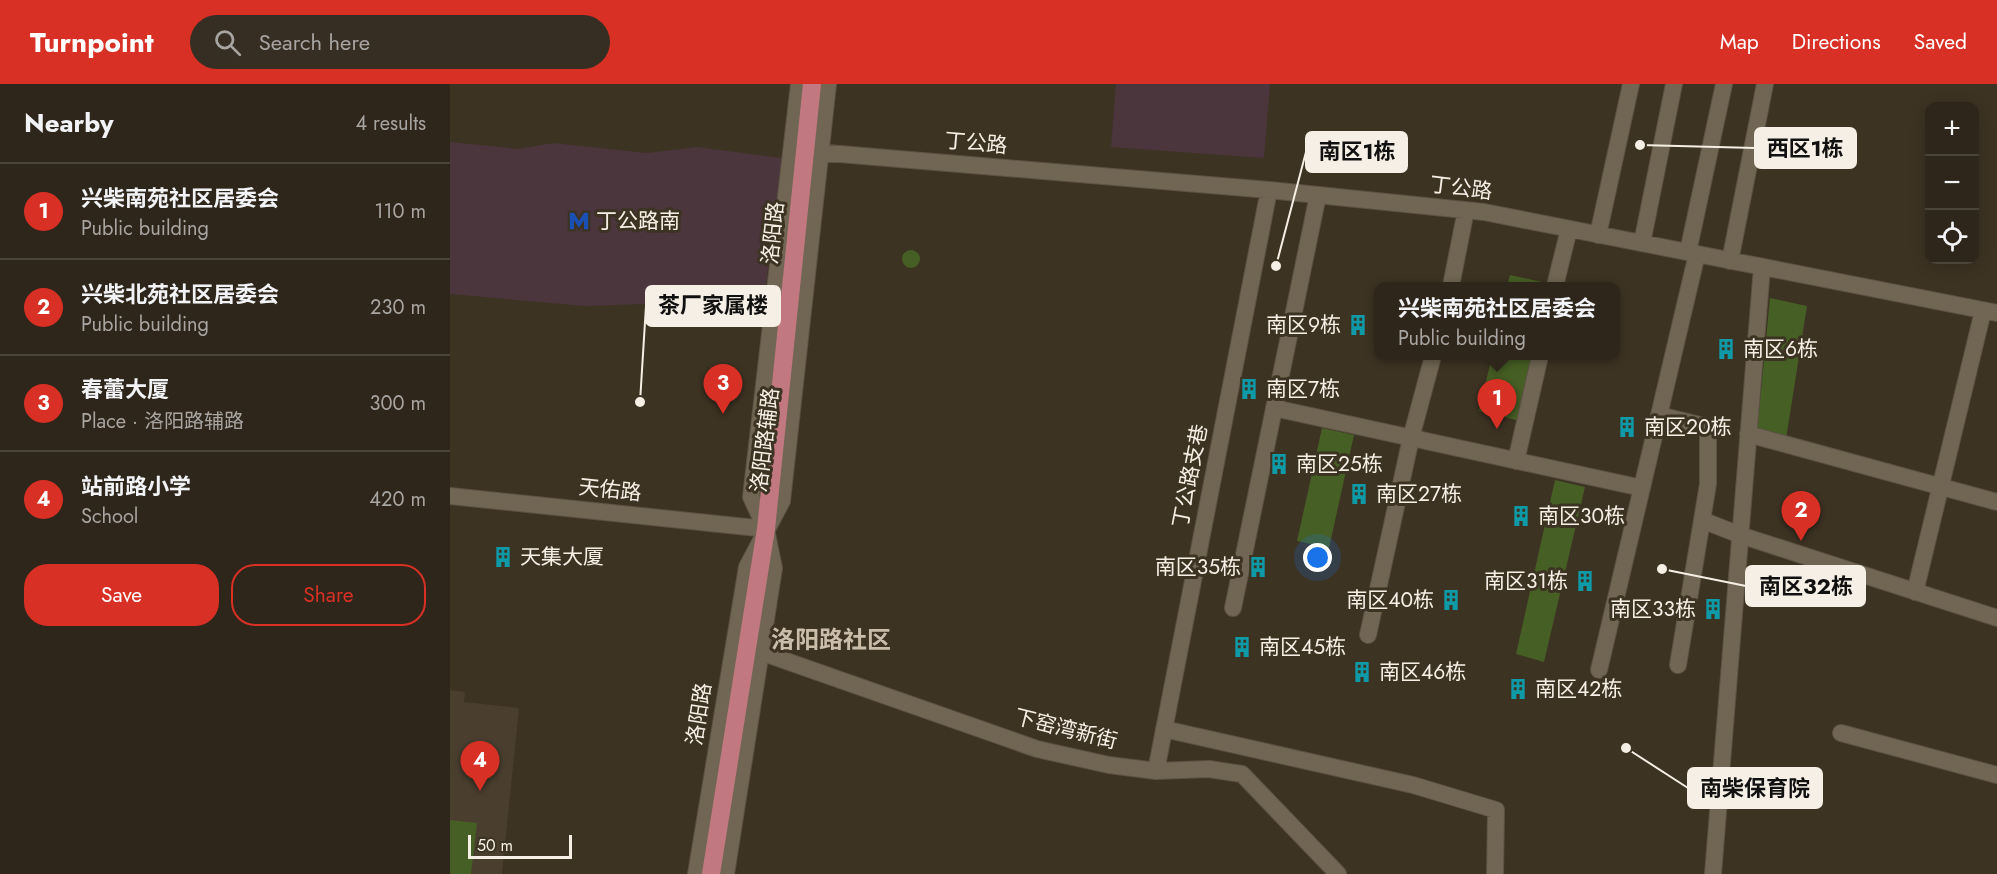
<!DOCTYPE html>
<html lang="en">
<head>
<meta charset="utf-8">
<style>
	body { margin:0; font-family:Jost,"Noto Sans SC",sans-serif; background:#362e23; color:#f1f3f6 }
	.controls { position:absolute; right:18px; top:18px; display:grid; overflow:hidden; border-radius:12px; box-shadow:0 3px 15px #0003 }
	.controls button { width:54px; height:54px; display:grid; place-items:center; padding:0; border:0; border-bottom:2px solid #494339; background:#2e261a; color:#f1f3f6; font:30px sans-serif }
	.scale { position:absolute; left:18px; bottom:15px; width:104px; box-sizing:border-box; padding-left:6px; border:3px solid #f6efe5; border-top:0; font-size:16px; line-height:21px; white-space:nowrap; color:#f6efe5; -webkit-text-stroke:4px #3d3323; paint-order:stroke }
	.you { position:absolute; left:868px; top:474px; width:21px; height:21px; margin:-15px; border:4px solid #fff; border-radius:50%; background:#1a73e8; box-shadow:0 0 0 9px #1a73e833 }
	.badge { display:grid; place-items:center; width:39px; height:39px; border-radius:50%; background:#d93025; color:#fff; font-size:20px; font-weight:700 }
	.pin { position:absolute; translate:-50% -50px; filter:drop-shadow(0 2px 3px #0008) }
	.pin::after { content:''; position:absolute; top:32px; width:21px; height:18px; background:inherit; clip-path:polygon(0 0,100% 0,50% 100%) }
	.popup { position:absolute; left:924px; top:198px; width:246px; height:78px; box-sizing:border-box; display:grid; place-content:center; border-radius:12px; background:#2e261a; filter:drop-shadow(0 2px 4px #0005); font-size:20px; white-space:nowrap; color:#a7a5a2 }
	.popup b { font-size:22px; color:#f1f3f6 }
	.popup::after { content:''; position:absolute; left:50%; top:100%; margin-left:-12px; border:12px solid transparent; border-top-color:#2e261a }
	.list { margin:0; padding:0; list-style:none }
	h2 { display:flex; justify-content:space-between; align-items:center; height:78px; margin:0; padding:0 24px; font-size:26px }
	h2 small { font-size:20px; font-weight:400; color:#a7a5a2 }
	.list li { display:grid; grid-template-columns:39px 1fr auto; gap:18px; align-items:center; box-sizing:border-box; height:96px; padding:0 24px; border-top:2px solid #494339 }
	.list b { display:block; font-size:22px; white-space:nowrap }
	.list p { margin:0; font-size:20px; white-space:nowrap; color:#a7a5a2 }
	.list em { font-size:20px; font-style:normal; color:#a7a5a2 }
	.actions { display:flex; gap:12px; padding:18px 24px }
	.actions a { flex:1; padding:14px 0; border:2px solid #d93025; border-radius:24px; text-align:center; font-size:21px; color:#d93025 }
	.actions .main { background:#d93025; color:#fff }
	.icon { flex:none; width:33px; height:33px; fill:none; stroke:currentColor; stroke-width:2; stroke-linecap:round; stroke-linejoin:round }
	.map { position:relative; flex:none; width:1547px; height:790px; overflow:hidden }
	header { display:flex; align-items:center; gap:36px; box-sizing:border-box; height:84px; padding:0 30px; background:#d93025; color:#fff }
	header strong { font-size:28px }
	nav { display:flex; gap:33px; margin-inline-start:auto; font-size:21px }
	.search { width:420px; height:54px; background:#362e23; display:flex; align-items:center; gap:15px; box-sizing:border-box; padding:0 21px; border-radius:33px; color:#a7a5a2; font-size:22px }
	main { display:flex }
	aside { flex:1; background:#2e261a }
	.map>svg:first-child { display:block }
	.commercial { fill:#4a363c }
	.education { fill:#4a3f2f }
	.green { fill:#465f24 }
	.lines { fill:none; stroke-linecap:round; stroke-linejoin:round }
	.minor-casing { stroke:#5b5244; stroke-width:18 }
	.major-casing { stroke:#5b5244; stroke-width:20 }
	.minor { stroke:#716653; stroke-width:16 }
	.major { stroke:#c17881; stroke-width:18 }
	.labels { text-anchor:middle; stroke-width:6; stroke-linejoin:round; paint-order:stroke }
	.street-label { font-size:21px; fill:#f6efe5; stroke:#3d3323 }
	.poi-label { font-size:21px; fill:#f6efe5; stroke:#3d3323; text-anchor:start }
	.quarter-label { font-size:24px; font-weight:bold; fill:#cabeaa; stroke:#3d3323 }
	.leader { fill:none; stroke:#f6efe5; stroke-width:2 }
	.callout-dot { fill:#f6efe5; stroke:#3d3323; stroke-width:2 }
	.callout { fill:#f6efe5; stroke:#f6efe5; stroke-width:2 }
	.callout-label { font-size:22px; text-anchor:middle; font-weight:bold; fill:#111 }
</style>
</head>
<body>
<header>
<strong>Turnpoint</strong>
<div class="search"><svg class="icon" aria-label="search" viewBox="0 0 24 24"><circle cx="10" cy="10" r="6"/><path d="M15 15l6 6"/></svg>Search here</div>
<nav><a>Map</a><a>Directions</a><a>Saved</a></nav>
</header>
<main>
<aside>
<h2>Nearby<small>4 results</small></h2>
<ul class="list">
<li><span class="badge">1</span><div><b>兴柴南苑社区居委会</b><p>Public building</p></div><em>110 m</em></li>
<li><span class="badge">2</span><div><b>兴柴北苑社区居委会</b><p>Public building</p></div><em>230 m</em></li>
<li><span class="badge">3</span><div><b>春蕾大厦</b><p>Place · 洛阳路辅路</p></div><em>300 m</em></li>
<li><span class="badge">4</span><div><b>站前路小学</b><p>School</p></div><em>420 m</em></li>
</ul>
<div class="actions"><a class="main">Save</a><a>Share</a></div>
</aside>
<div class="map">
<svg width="1547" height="790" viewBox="0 0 1547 790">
	<rect width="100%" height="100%" fill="#3d3323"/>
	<path class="commercial" d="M666,0H820L814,74L661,63Z
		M0,58L69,65L103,59L197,69L247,63L332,74L314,216L134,222L0,210Z"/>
	<path class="education" d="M0,606L15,608L14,618L69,624L52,790H0Z"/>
	<path class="green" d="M452 175a9 9 0 1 1 18 0a9 9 0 1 1-18 0Z
		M1060,191L1101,200L1100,202H1057Z
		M1320,214L1357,222L1336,355L1307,349Z
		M1042,272H1085L1070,337L1029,327Z
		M872,344L904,351L879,464L847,457Z
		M1105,396L1135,403L1094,578L1066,570Z
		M0,736L27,739L21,790H0Z"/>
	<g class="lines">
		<defs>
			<path id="minor" d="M354,67L819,106L1034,128L1547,229
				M1148,151L1181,0
				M1192,159L1224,0
				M1238,168L1274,0
				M1280,177L1315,0
				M1001,202L1016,126
				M1105,202L1119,145
				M824,324L1192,404
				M1209,331L1258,343V400L1228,581
				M1298,350L1547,418
				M1066,377L1090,272
				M0,412L316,445
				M1252,436L1290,451L1547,534
				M1465,508L1533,227
				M783,524L868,111
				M918,551L961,354L983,272
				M305,566L587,665L659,681L706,687L759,685L792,690L888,790
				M1149,586L1247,170
				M714,645L963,701L1046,726L1045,790
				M1391,649L1547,691
				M706,687L819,106
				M246,790L297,483L332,417L378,0
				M276,790L324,484L316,445L301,413L349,0
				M1263,790L1312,183"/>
			<path id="major" d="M261,790L316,445L362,0"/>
		</defs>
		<use href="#minor" class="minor-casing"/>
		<use href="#major" class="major-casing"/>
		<use href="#minor" class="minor"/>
		<use href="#major" class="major"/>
	</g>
	<defs>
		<symbol id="metro-bare" viewBox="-9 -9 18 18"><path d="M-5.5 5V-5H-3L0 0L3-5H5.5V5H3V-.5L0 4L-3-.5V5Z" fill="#1a4fb4" stroke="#3d3323" stroke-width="2.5" paint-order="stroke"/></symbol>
		<symbol id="building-bare" viewBox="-9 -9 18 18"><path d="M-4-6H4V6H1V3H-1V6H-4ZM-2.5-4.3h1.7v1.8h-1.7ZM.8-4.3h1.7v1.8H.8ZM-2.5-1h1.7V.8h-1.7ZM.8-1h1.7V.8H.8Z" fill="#0f9aa8" stroke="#3d3323" stroke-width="2.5" paint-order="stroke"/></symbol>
	</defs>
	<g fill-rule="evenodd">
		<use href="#metro-bare" x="114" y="122" width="30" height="30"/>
		<use href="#building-bare" x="893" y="226" width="30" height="30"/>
		<use href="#building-bare" x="1261" y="250" width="30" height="30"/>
		<use href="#building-bare" x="784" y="290" width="30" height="30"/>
		<use href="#building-bare" x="1162" y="328" width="30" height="30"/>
		<use href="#building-bare" x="814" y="365" width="30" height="30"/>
		<use href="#building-bare" x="894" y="395" width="30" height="30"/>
		<use href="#building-bare" x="1056" y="417" width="30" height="30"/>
		<use href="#building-bare" x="38" y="458" width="30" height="30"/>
		<use href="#building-bare" x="793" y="468" width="30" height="30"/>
		<use href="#building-bare" x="1120" y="482" width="30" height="30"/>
		<use href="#building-bare" x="986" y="501" width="30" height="30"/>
		<use href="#building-bare" x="1248" y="510" width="30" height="30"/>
		<use href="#building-bare" x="777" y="548" width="30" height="30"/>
		<use href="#building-bare" x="897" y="573" width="30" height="30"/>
		<use href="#building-bare" x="1053" y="590" width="30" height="30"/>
	</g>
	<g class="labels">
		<g class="street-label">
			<text transform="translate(526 59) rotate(5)" y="7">丁公路</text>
			<text transform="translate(1011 104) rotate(7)" y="7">丁公路</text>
			<text transform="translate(323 149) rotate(-84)" y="7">洛阳路</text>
			<text transform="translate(315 356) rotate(-83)" y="7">洛阳路辅路</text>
			<text transform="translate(740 392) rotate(-79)" y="7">丁公路支巷</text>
			<text transform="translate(160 406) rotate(6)" y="7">天佑路</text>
			<text transform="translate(249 630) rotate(-81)" y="7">洛阳路</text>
			<text transform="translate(616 645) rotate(14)" y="7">下窑湾新街</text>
		</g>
		<g class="poi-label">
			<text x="146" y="144">丁公路南</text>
			<text x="891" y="248" text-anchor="end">南区9栋</text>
			<text x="1293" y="272">南区6栋</text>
			<text x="816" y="312">南区7栋</text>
			<text x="1194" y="350">南区20栋</text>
			<text x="846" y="387">南区25栋</text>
			<text x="926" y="417">南区27栋</text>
			<text x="1088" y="439">南区30栋</text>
			<text x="70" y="480">天集大厦</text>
			<text x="791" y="490" text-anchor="end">南区35栋</text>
			<text x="1118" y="504" text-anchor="end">南区31栋</text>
			<text x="984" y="523" text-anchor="end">南区40栋</text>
			<text x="1246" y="532" text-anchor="end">南区33栋</text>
			<text x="809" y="570">南区45栋</text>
			<text x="929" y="595">南区46栋</text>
			<text x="1085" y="612">南区42栋</text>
		</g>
		<g class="quarter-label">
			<text x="381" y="564">洛阳路社区</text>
		</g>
	</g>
	<path class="leader" d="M1190 61L1305 64M826 182L856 68M190 318L196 222M1212 485L1296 502M1176 664L1238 704"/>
	<g class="callout-dot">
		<circle cx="1190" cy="61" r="6"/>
		<circle cx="826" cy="182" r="6"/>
		<circle cx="190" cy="318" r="6"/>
		<circle cx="1212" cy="485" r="6"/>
		<circle cx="1176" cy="664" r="6"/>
	</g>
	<g class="callout">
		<rect x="1305" y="44" width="101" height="40" rx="6"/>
		<rect x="856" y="48" width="101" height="40" rx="6"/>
		<rect x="196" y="202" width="134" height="40" rx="6"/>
		<rect x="1296" y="482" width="119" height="40" rx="6"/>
		<rect x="1238" y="684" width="134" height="40" rx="6"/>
	</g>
	<g class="callout-label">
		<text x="1355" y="72">西区1栋</text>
		<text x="907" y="75">南区1栋</text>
		<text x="263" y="229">茶厂家属楼</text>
		<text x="1356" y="510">南区32栋</text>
		<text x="1305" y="712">南柴保育院</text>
	</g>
</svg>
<div class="controls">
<button>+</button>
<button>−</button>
<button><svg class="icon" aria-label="locate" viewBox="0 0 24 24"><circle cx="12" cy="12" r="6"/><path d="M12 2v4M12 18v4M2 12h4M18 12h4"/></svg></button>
</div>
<div class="scale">50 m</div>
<div class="you"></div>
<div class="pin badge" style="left:1047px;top:345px">1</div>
<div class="popup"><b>兴柴南苑社区居委会</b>Public building</div>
<div class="pin badge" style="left:1351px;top:457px">2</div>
<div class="pin badge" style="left:273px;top:330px">3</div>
<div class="pin badge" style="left:30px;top:707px">4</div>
</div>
</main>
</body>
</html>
